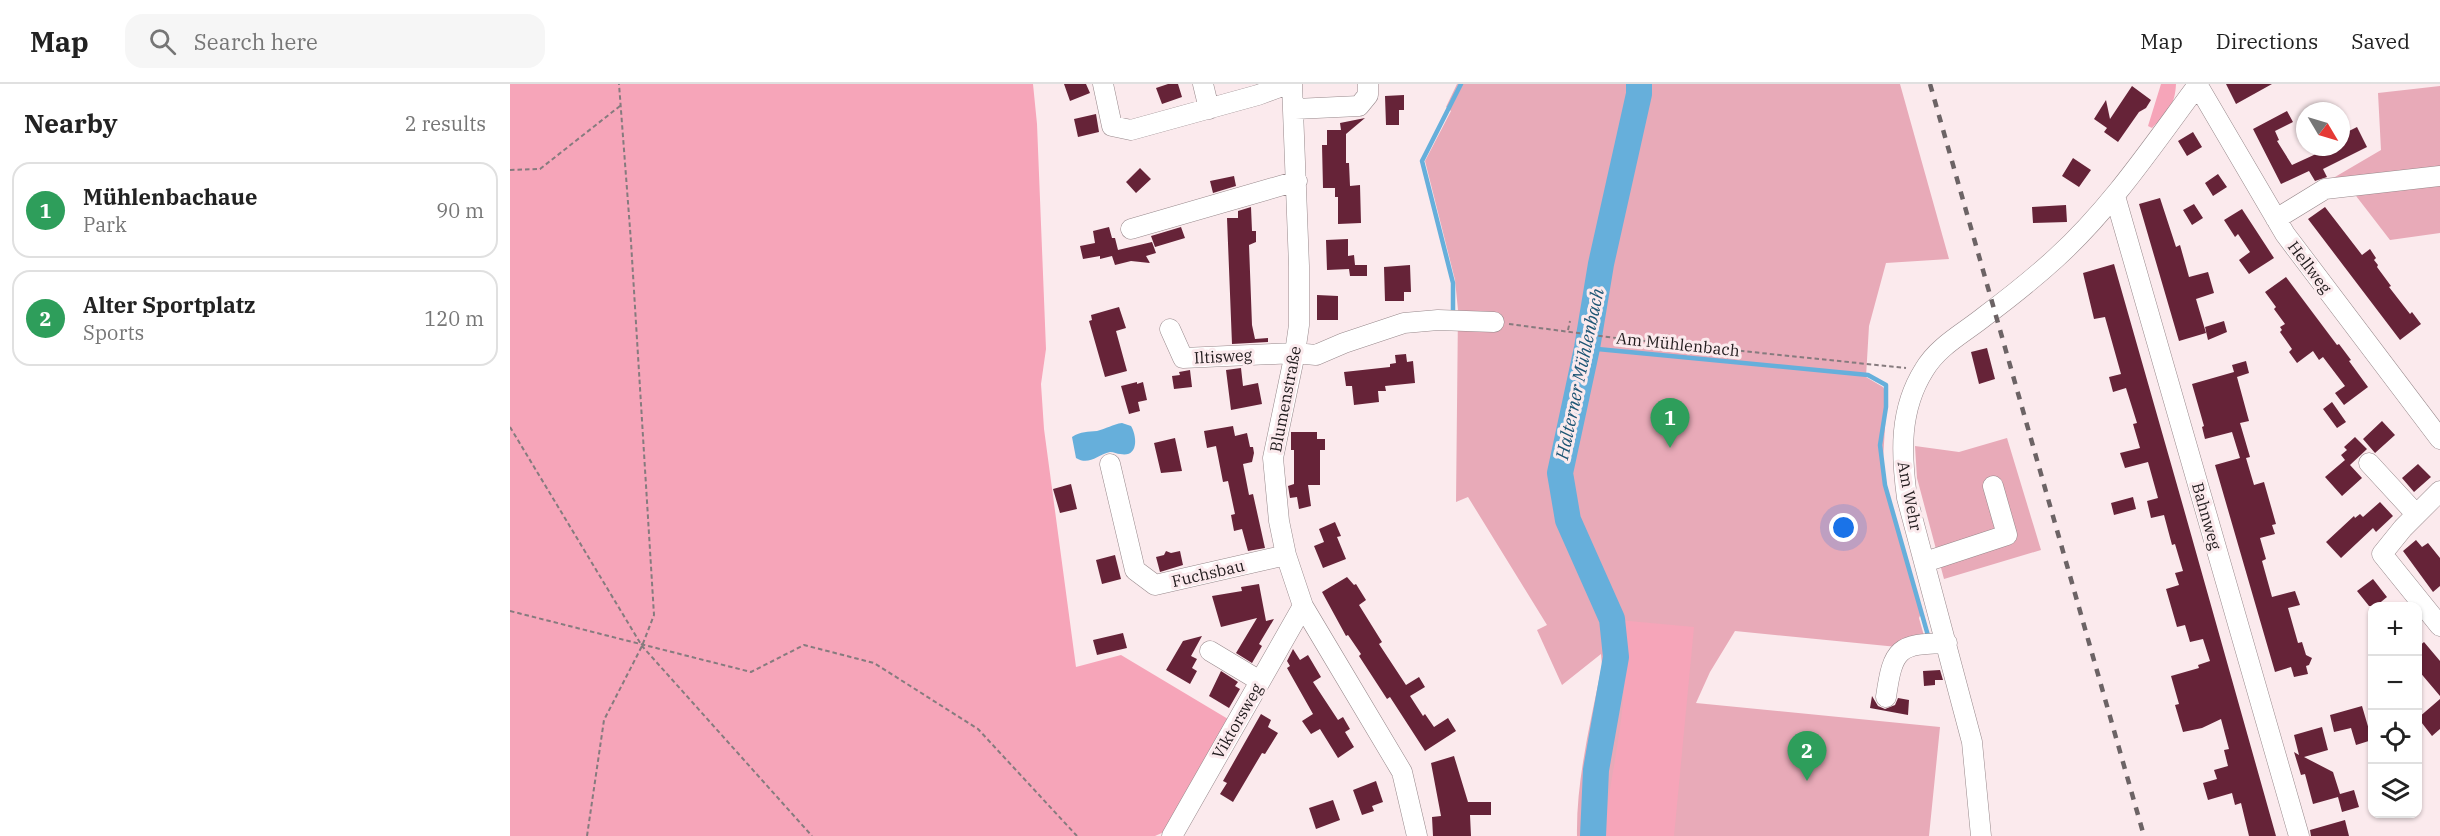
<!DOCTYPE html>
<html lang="en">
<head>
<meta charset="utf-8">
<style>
	body { margin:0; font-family:"IBM Plex Serif",serif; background:#f6f6f6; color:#222 }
	.controls { position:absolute; right:18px; bottom:18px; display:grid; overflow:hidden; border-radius:12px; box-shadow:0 2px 4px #0004 }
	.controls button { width:54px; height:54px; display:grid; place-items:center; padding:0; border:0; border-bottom:2px solid #e0e0e0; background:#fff; color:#222; font:30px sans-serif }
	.compass { position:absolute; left:1786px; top:18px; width:54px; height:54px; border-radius:50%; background:#fff; box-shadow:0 2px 4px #0004; rotate:128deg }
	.you { position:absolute; left:1334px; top:444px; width:21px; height:21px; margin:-15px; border:4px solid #fff; border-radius:50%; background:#1a73e8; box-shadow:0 0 0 9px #1a73e833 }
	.badge { display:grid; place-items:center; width:39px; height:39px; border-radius:50%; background:#3387b7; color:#fff; font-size:20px; font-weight:700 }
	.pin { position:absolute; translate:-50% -50px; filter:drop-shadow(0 2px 3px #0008) }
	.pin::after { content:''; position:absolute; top:32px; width:21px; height:18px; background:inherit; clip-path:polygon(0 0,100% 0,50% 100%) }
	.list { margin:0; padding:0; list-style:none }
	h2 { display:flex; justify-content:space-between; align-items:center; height:78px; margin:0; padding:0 24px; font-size:26px }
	h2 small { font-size:20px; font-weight:400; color:#767676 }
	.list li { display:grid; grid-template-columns:39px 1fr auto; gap:18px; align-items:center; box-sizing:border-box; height:96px; margin:0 12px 12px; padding:0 12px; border:2px solid #e0e0e0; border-radius:18px }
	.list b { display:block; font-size:22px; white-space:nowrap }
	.list p { margin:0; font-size:20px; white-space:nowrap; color:#767676 }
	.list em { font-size:20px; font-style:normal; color:#767676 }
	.icon { flex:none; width:33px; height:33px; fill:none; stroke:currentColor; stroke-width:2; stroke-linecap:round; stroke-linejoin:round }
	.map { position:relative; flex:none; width:1930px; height:752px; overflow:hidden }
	header { display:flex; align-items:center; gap:36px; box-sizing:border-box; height:84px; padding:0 30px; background:#fff; border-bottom:2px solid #e0e0e0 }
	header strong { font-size:28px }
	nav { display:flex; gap:33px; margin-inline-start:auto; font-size:21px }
	.search { width:420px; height:54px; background:#f6f6f6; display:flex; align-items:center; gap:15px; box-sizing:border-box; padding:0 21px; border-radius:18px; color:#767676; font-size:22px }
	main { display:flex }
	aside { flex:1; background:#fff }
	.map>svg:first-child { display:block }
	.green { fill:#e8aab8 }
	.forest { fill:#f6a5b9 }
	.water { fill:#66afdb }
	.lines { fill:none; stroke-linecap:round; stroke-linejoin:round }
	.stream { stroke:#66afdb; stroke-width:4.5 }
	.river { stroke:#66afdb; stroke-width:26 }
	.building { fill:#662338 }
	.minor-casing { stroke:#97888b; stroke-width:21 }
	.path { stroke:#867b7e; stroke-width:2; stroke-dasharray:4.5 3; stroke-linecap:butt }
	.minor { stroke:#fff; stroke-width:20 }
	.rail { stroke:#6c6365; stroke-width:4.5; stroke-dasharray:8 8; stroke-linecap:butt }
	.labels { text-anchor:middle; stroke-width:6; stroke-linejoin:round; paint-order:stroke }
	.street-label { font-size:16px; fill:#211b1d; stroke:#fbeaed }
	.water-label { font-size:18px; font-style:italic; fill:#1d5574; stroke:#fbeaed }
</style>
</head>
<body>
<header>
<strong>Map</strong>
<div class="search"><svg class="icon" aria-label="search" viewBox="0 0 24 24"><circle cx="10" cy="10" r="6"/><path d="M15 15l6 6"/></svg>Search here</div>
<nav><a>Map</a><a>Directions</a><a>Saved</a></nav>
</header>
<main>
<aside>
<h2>Nearby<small>2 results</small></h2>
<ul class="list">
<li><span class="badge" style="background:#2e9e5b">1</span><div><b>Mühlenbachaue</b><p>Park</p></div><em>90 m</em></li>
<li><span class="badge" style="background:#2e9e5b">2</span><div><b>Alter Sportplatz</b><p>Sports</p></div><em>120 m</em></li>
</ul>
</aside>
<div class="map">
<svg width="1930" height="752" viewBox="0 0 1930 752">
	<rect width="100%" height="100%" fill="#fbeaed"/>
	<path class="green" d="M947,0H1390L1439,175L1376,179L1359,242L1356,293L1373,303L1377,310L1373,376L1376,405L1412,527L1409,534L1418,566L1225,547L1200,588L1186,619L1430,643L1419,752H1067C1066,695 1081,637 1092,581L1091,570L1052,601L1027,546L1037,541L958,413L946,418L948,226L945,196L915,77L941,27L936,23Z
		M1930,2V86L1813,100L1871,66L1868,9Z
		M1930,98V149L1880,156L1843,108Z
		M1497,354L1531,466L1434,495L1407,394L1405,362L1449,368Z"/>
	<path class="forest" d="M0,0H523L527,40L536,265L531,300L534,345L566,583L611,571L718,635L654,748L645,752H0Z
		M1651,0H1666C1665,22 1657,29 1642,44L1638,42Z
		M1108,536L1184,543L1164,752H1094C1100,680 1126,607 1108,536Z"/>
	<path class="water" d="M612,339L621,342C627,352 629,374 610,370C607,370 604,368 600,368C587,371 579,382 566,374L562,353C571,347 578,348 587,347C596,345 603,340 612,339Z"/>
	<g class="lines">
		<path class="stream" d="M943,226V199L912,77L951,0
			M1077,264L1358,291L1376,301V323L1370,361L1375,401L1419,555"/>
		<path class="river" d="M1083,752L1086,686L1106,573L1102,535L1058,436L1050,389L1077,264L1091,180L1129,10V0"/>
	</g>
	<path class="building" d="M554,0H576L580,9L560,17Z
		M658,0H668L672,13L652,20L646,4Z
		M1716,0H1762L1726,20Z
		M1622,2L1641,16L1636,24L1629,28L1608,58L1594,48L1597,44L1584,35L1596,16L1600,35Z
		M894,11V26H889V41H876L875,12Z
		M1777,27L1783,38L1765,47L1769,56L1767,57L1782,81L1806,70L1803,63H1831V51L1847,43L1857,63L1813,85L1817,93L1805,97L1799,87L1771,100L1743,45Z
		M586,30L589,48L568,53L564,35Z
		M855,34L836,50V79H839L840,102L850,101L851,139L828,140V113H825V104H813L812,61H817V46H831L830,39Z
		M1683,48L1692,63L1677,72L1668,57Z
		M1563,74L1581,86L1569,103L1552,92Z
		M630,84L641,95L626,109L616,98Z
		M1708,90L1717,103L1703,112L1695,99Z
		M724,92L726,102L703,109L700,97Z
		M1650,114L1666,163L1670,161L1679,193L1698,188L1704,209L1686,215L1696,249L1669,257L1629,120Z
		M1684,120L1693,134L1682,141L1673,126Z
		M1556,121L1557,138L1523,139L1522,123Z
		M741,123L742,147H746V158L739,161L742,241L745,255L758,254V258L722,260L717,134H728V127Z
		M1815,123L1852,171L1860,165L1866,174L1864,176L1868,181L1867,183L1881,202L1879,203L1900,230L1902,228L1911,240L1890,256L1798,135Z
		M1732,125L1764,174L1739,190L1729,176L1740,168L1728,150L1725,153L1714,136Z
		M599,143L602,154H605L608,166L642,158L646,169L636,172L640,179L621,177L605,181L602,172L590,175V172L573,175L570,162L585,159L583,147Z
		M671,143L675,154L645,163L641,152Z
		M838,155V172L844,171L845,181H857V192H840L839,185L817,186L816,156Z
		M1604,180L1673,422L1766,752H1739L1731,719L1725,721L1722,709L1698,716L1693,699L1707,695L1704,686L1718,682L1714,666L1719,665L1711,635L1692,644L1673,648L1665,621L1669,620L1661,592L1689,584L1688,581L1700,577L1693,555L1680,558L1675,541L1667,543L1656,505L1669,501L1665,489L1673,487L1665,460L1662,461L1654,431L1641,434L1637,417L1648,414L1638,378L1615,384L1610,369L1630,364L1623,340L1627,339L1616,304L1603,308L1599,293L1611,290L1595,233L1584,235L1573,189Z
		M900,181L901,208H894V217H875L874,183Z
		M1776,193L1827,261L1829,260L1841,276L1839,277L1858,303L1834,321L1825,309L1835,302L1813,273L1809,276L1803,267L1787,279L1779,268L1782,265L1770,248L1772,246L1770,243L1775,240L1764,225L1766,223L1755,208Z
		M807,211L828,212V236H807Z
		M609,223L616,244L606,247L617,287L595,293L579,237L582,236L581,231Z
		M1714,237L1717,248L1698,256L1695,243Z
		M1477,264L1485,295L1469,300L1461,268Z
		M896,270L897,278L903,277L905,299L875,302L876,307H868L869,318L844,321L842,302H836L834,288L880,283V280L886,279L885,271Z
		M1736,277L1739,289L1727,293L1739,337L1730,339L1740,373L1736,374L1744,401L1754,398L1766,440L1762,441L1765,450L1750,454L1756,475L1752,477L1762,513L1785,507L1790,521L1778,524L1788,559L1792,558L1796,571L1802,574L1799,581L1796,582L1798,590L1784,593L1781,583L1765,588L1705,381L1730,374L1722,348L1695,355L1692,343L1694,342L1682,300L1724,288L1722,281Z
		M731,284L733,302L748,299L752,320L721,326L716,286Z
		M680,286L682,303L664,305L662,292L670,291L669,288Z
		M627,298V300L633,298L637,316L628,318L630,327L619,330L611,302Z
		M1822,318L1836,338L1827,344L1813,325Z
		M1872,337L1885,351L1865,369L1853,355Z
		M723,342L725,352L737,349L740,363H743L744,369L742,378L733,380L739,411L743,410L755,464L738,467L732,445L724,447L721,431L725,430L718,397L713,398L706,362L697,364L694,347Z
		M781,348H807V355H815V366H810V401H798L801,422L789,425L787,413L780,414L778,402L784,400V366H781Z
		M1845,353L1857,365L1840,381L1852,394L1832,412L1815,393L1835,376L1831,371L1837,366L1834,363Z
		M665,354L672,387L651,389L644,359Z
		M1908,380L1921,393L1904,408L1892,394Z
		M561,400L567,425L550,429L543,405Z
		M1623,413L1626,425L1604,431L1601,419Z
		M1870,418L1883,432L1866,448L1863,444L1831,474L1816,458L1844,432L1845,434L1850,430L1853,433Z
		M825,438L831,452L827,453L836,475L813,484L804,462L814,458L809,445Z
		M1906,456L1912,463L1918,459L1930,474V502L1923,508L1893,467Z
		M656,467L661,469L670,467L673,481L650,488L646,473L654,471Z
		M605,471L611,495L592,500L586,476Z
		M837,493L844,501L846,500L856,516L849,521L872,558L869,560L896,601L909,593L915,603L900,612L913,632L915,630L924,643L938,634L946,647L915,667L880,613L877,615L849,572L851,570L838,551L836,552L812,508Z
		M1863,495L1877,513L1866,522H1859L1847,507Z
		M749,500L756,537L764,535L749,560L752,562L742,579L726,569L747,534L711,543L702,512L732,507L731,503Z
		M613,549L617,564L587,571L583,556Z
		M692,552L681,572L687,575L682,584L687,587L680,600L656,586L673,557Z
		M1914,558L1930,577V612L1908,586V563Z
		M783,565L790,576L798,571L811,593L803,598L828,636L833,633L840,645L835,648L844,663L828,674L810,645L801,650L792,637L803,630L777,584L780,582L777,577Z
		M1430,586L1433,596H1425V601L1414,602L1413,587Z
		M711,587L728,598L725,602L730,605L719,624L699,612Z
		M1362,612L1368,622L1375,625L1385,621L1388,614L1399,616L1398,631L1360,624Z
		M1930,615V645L1922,652L1908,634Z
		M1852,622L1862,656L1846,661L1841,644L1824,648L1820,631Z
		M751,630L761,636L758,643L768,649L755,670L752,669L723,718L710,710L717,699L713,697Z
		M1812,643L1818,666L1794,673L1823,688L1830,710L1844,706L1849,723L1832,728L1828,713L1803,720L1795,690L1791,691L1784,668L1789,671L1784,651Z
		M944,672L958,718H981V731H960L961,752H923L922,733L931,732L921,679Z
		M866,697L873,718L862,722L864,727L852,731L843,706Z
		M823,716L830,736L806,745L799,724Z
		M1835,736L1839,752H1801L1800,746Z"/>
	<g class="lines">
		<defs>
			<path id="minor" d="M593,0L602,42L621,46L748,11L778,0
				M693,0L699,25
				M782,0L789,182V241L785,269L763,374L769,437L776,471L793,522L892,688L907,752
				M1687,0L1775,150L1930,355
				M785,25L849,22L858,11V0
				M1605,112L1789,752
				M1766,135L1815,105L1930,92
				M621,145L787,97
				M660,245L673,274L785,269L806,271L834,259L894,239L928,236L984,238
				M1859,379L1906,430
				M600,380L625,486L645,501L776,471
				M1930,407L1893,444L1872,470L1930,542
				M1415,478L1497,451L1483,402
				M700,567L750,597
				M1376,613C1383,564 1388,560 1437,559
				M662,752L793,522
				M1471,752L1462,658L1397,414C1391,369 1389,326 1414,286C1428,262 1454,249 1475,232C1499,214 1523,195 1546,174C1601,124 1643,61 1687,2"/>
		</defs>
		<use href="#minor" class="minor-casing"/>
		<path class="path" d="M0,86L30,85L110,22
			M999,240L1106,254L1396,284
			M1058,246L1060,237
			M0,343L132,562L302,752
			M0,527L241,588L294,561L364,579L468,645L567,752
			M77,752L94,636L132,562L144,531L121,158L109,0"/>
		<use href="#minor" class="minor"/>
		<path class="rail" d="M1420,0L1634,752"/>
	</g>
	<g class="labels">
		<g class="street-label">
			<text transform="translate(1800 183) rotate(53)" y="6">Hellweg</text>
			<text transform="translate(1168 260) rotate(6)" y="6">Am Mühlenbach</text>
			<text transform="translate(713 272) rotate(-3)" y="6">Iltisweg</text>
			<text transform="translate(775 315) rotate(-79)" y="6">Blumenstraße</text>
			<text transform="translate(1400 412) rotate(79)" y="6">Am Wehr</text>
			<text transform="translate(1697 432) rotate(74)" y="6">Bahnweg</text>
			<text transform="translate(698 489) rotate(-13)" y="6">Fuchsbau</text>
			<text transform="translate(727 637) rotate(-60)" y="6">Viktorsweg</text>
		</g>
		<g class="water-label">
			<text transform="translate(1070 290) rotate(-78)" y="6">Halterner Mühlenbach</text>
		</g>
	</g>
</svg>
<div class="controls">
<button>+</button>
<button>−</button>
<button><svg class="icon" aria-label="locate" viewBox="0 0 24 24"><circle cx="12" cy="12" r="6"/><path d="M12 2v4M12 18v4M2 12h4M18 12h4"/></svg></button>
<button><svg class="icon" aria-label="layers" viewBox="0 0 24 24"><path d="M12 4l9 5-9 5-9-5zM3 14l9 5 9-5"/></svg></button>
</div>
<svg class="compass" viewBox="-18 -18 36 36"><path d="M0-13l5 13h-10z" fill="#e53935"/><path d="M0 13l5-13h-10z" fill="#767676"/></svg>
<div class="you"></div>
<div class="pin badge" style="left:1160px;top:364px;background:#2e9e5b">1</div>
<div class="pin badge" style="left:1297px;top:697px;background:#2e9e5b">2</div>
</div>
</main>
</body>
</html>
